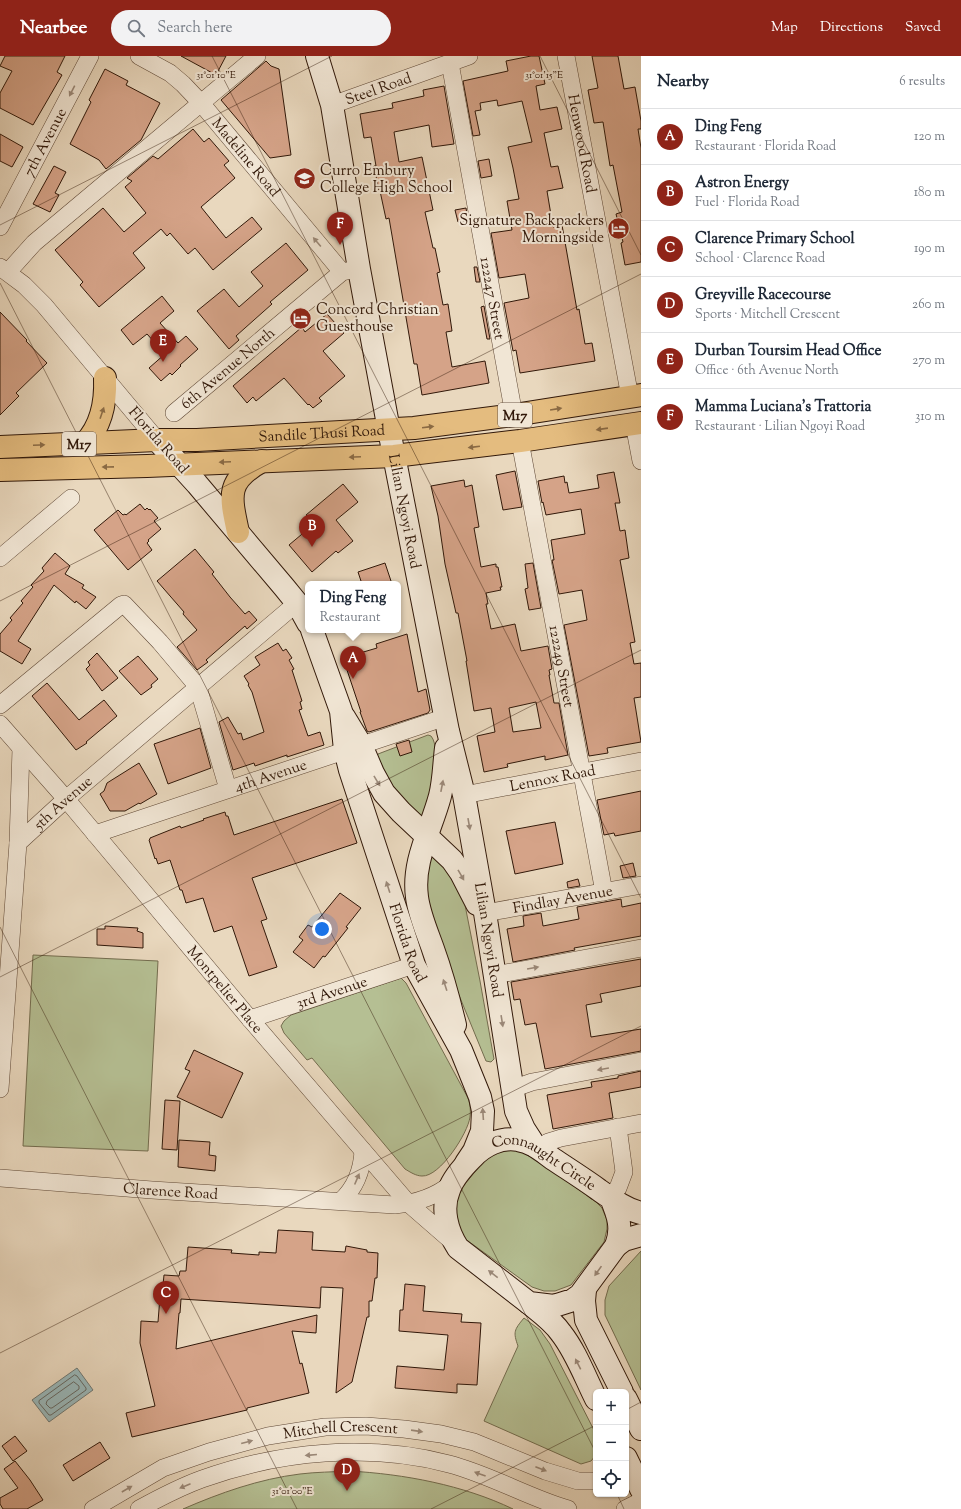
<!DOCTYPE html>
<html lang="en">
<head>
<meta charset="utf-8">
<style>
	body { margin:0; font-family:"Sorts Mill Goudy",serif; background:#f2f2f3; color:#1f2937 }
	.controls { position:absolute; right:12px; bottom:12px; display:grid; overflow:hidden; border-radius:6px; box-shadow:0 1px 3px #0004 }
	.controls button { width:36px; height:36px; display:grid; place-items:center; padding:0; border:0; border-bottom:1px solid #e0e1e3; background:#fff; color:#1f2937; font:20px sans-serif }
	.you { position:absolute; left:322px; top:873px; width:14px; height:14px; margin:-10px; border:3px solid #fff; border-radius:50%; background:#1a73e8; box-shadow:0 0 0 6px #1a73e833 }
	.badge { display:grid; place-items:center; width:26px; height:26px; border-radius:50%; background:#8f2418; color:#fff; font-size:13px; font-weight:700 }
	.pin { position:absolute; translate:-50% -33px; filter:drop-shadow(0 1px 2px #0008) }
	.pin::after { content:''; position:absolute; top:21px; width:14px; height:12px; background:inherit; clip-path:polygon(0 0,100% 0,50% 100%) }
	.popup { position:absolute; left:305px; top:525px; width:96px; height:52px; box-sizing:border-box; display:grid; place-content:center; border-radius:6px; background:#fff; filter:drop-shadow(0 1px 3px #0005); font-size:13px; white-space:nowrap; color:#747a83 }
	.popup b { font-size:15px; color:#1f2937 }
	.popup::after { content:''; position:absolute; left:50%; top:100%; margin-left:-8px; border:8px solid transparent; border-top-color:#fff }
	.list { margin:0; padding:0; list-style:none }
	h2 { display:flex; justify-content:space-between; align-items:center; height:52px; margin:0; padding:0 16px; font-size:17px }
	h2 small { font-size:13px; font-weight:400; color:#747a83 }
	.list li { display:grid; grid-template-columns:26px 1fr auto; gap:12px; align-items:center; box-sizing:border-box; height:56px; padding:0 16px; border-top:1px solid #e0e1e3 }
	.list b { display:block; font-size:15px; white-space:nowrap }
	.list p { margin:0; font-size:13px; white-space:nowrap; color:#747a83 }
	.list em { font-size:13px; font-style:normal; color:#747a83 }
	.icon { flex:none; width:22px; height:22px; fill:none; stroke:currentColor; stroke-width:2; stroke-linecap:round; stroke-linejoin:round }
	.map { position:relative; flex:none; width:641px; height:1453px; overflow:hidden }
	header { display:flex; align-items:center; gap:24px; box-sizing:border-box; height:56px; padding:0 20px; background:#8f2418; color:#fff }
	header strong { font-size:19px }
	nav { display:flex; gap:22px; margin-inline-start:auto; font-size:14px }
	.search { width:280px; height:36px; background:#f2f2f3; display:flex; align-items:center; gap:10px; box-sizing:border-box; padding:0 14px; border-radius:22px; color:#747a83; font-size:15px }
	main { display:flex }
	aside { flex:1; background:#fff }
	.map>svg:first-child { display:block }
	.green { fill:#b5bf93; stroke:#736c4e }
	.water { fill:#9ab8ba; stroke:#707873 }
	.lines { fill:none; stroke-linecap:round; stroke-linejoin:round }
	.shore { stroke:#666862; stroke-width:1 }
	.building { fill:#d5a388; stroke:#311809; fill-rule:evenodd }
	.street-casing { stroke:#5f4836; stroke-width:18 }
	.secondary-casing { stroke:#311809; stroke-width:24 }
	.primary-casing { stroke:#311809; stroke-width:24 }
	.street { stroke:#f1e6d5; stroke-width:17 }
	.secondary { stroke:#f1e6d5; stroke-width:22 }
	.primary { stroke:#e4bc7f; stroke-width:22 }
	.oneway { fill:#9b8979 }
	.oneway2 { fill:#8a6a44 }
	.ticks { fill:none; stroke:#311809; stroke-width:1; stroke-opacity:0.45 }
	.labels { text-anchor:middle; stroke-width:4; stroke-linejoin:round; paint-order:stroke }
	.shield { fill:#f1e6d5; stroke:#6b5646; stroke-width:1 }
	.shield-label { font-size:14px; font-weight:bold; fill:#311809 }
	.street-label { font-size:15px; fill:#311809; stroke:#f1e6d5 }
	.poi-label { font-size:15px; fill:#311809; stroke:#f1e6d5; text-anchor:start }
	.ticks-label { font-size:10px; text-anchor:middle; fill:#311809; stroke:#f1e6d5; stroke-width:4; stroke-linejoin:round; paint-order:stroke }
</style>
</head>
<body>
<header>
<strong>Nearbee</strong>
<div class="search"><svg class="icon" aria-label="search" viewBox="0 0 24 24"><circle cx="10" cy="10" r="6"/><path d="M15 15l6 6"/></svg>Search here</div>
<nav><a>Map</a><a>Directions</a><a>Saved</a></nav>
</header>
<main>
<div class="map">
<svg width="641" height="1453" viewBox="0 0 641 1453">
	<rect width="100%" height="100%" fill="#e9d8be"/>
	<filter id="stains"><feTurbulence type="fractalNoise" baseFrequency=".005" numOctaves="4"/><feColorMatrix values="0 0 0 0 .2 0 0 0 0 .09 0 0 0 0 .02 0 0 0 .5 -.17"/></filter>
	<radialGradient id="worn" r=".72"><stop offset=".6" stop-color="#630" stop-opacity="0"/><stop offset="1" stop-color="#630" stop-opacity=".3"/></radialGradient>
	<path class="green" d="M428,679L431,680C443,694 428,748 425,766L390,732L377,701L378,698Z
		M431,795L445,808L464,844L480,925L494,1003L491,1006L486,1005L438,888L424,840Z
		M33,899L158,905L148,1095L23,1090Z
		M401,922L406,927L468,1042C470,1048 471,1054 470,1061C468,1077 440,1121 422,1120C416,1120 410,1116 405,1113L312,1002L307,1004L284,977L281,970L284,965L291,959Z
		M502,1093L524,1094L596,1146L602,1152L607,1164V1173L604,1186L571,1229L555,1235H544L532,1231L461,1180L453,1148L457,1138L486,1102Z
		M641,1195V1334L605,1259V1244L609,1230Z
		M524,1262L540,1274L550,1288L596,1378V1399L591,1405L581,1408L484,1365L518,1290C513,1276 514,1274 524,1262Z
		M349,1415C404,1418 463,1429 513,1453H183C220,1437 259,1423 300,1418C316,1416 333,1416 349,1415Z"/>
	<path class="water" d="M77,1312L93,1334L49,1366L32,1344Z"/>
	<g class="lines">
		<path class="shore" d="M75,1319L77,1320L86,1332V1334L51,1359H49L39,1347V1345Z
			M74,1326L79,1330V1333L52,1352H50L46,1348L47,1345Z"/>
	</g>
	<path class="building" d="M5,0H65L57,16L62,19L33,69L0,52V37L12,15L0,10Z
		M181,0H226L216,19Z
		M531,0H539L545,28L536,30L540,54L557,51L562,73L544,77L551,111L558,110L563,132L547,135L553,171L562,169L577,254L579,253L585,288L592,287L595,305L520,317L516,294L513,295L504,247L529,242L525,218L499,222L491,177L512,174L507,145L519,143L513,112L508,91L532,86L522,45L498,50L497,44L480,47L481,54L475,55L480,79L473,80L463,25L508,15L506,5Z
		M592,0H618L624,33L635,31L641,65V73H638L641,92V206L625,209L621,187L623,186L616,158L622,156L613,109L610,110L603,66L594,67L588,34L598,32Z
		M266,5L271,10L279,13L291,99L270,102L221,44Z
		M105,13L128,25L126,29L160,47L141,84L106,113L99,104L70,88L91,46L89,44Z
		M444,30L454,88L432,91L429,69L394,76L399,106L422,101L433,154L425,156L433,192H435L440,216L437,217L443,249L448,248L451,268L452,275L446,276L452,311L485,305L489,327L422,339L417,308H414L389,162L386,163L380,135H379L374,110H376L371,81L364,82L360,58L393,52L392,47L424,40L423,34Z
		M193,73L204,86L209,82L229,105L224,109L235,122L201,151L226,182L252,161L262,173L213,214L195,192L188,198L170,177L167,180L161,173L133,197L145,212L99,251L80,229L83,226L55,194L103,152L124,176L146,157L125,131L132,125L127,122L153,100L158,103Z
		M0,78L23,91L12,111L0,105Z
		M489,103L492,120L481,122L478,105Z
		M54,110L66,116L55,137L59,139L50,156L33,148Z
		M466,152L468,164L458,166L455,154Z
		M286,187L308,214L270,246L272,248L236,280L239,284L229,293L197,255L224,233L239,251L263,230L251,216Z
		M474,211H477L480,226H476Z
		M162,240L174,255L160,267L178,287L186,280L198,293L180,309L181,310L172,319L170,317L161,325L149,312L165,298L147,278L133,289L121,274Z
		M484,250L490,283H487L481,251Z
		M0,256L27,284L26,285L47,307L16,337L19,340L0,359Z
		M327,258L344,277L323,295L345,320L319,342L322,345L313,352L309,348L308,349L284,322L256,345L253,341L247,347L233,330L302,271L305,276Z
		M515,415L522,451L503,454L496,419Z
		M614,416L620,447H615L620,475L625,474L629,502L620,504L635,586L630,587L634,608L641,607V641L634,642L641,686L607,692L608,697L589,700L564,569L587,564L582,534L559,538L552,504H554L551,484L585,478L581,453L546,459L543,446L542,447L538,425L564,420L565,427L567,426L569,437L599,432L597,419Z
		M464,424L465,431L472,429L479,471L474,472L481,511L496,508V511H498L502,531H500L501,534L486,537L488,548H486L491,573L515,568L521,595L548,590L552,613L549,614L550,619H549L554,647H559L568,699L545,704V700L507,708L508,711L484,716L477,680L495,676L491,652L474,655L466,605H467L458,557H456L445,508L438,460L431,430ZM536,646L541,672L513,676L509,652Z
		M343,428L358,446L336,464L353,485L338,497L336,495L312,516L289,489L314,468L306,459Z
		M140,448L145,454L147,452L149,454L150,453L158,462L154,465L161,473L148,484L149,485L147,487L152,494L128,514L94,474L118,454L123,459L125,458L126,459Z
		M195,493L214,516L212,518L230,541L245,558L249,555L257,564L247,573L245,570L206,604L208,606L197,614L177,591L197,574L183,558L184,556L157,525Z
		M55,497L70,510L65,518L84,529L82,532L96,541L86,553L76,545L75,547L54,529L18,585L31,593L22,608L0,595V578L12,564L10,562L23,547L21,545L33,531L31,529L44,515L42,512Z
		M385,507L392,528H362L358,516Z
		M533,507L541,552L529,554L525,533L528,532L525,508Z
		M407,578L418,636L426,633L430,654L428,657L369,676L367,675L360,656H361L343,602L377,592L376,588Z
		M278,587L283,595L286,593L292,602L289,604L294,613L292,614L302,645L300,646L302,653L299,654L308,680L320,676L324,689L287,701V699L255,710L254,707L233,714L219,666L228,661L238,678L241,677L243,684L264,676L252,636L248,629L249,628L244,620L260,609L255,601Z
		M97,597L118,622L102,635L86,613L90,609L88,606Z
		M138,600L158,623L151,629L152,631L141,639L119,615Z
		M47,627L79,664L104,644L117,660L86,686L87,687L76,694L32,640Z
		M200,672L211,712L168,728L154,688Z
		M409,684L412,696L400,700L396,688Z
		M139,707L157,738L140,748L139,747L125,755H110L100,738L104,735L107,727Z
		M641,735V775L615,780L614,777L604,779L597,744Z
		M342,743L357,787L252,822L267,863L261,865L277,911L249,920L232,870L214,876L203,842L186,847L182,834H180L170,804L158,808L156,802L155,803L149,784L150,783V782L180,770L181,772L204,764L203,763L225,756L226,760H228L234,779Z
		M555,766L563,808L515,818L506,775Z
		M633,807L636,820L623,822L620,810Z
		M578,823L580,830L568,832L567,826Z
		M340,837L361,852L346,871L348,872L325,901L323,900L314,912L293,896L303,884L299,881L308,869L312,871Z
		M621,843L622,851L641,847V880L574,892L575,894L513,906L507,873L524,870L523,860L541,857L543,870L579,863L577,851Z
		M105,870L138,872L137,875L143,877V892L97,889V873H105Z
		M641,903V930L600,938L602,946L586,949L591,981L641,973V995L545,1013L536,967L525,969L520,943L514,944L511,926Z
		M194,994L243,1017L222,1062L177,1041L190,1015L185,1013Z
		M641,1015V1031L609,1037L613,1062L553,1073L547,1039L592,1031L591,1026L618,1022V1020Z
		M165,1044L180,1045L177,1094L162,1093Z
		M179,1084L210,1086L209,1099L216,1100L215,1115L178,1111Z
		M278,1174L313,1176L312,1194L345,1196L346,1190L367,1194V1196L378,1197L377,1222H375L372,1245H369V1261H367L352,1326L336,1337L343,1232L321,1231L320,1252L181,1243L180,1257H179L176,1293L317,1259L316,1277L292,1275L300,1308L302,1307L309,1337L247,1352V1354L132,1381L126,1357L155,1350L140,1287L141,1265L158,1266L161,1228L163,1229L164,1219L179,1220L180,1215H186L188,1191L232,1194L231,1197L259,1199V1196L276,1197Z
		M405,1228L425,1230L423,1255L462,1258L461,1266L481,1267L477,1329L457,1328V1337L395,1332L397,1310L444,1314L448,1279L399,1275L400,1254H403Z
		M15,1380L27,1395L13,1405L2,1390Z
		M100,1386L110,1402L73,1425L63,1409Z
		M15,1405L30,1424L43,1444L27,1453H3L0,1448V1442L18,1432L4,1413Z"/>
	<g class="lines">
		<defs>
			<g id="street">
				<path id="s1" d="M139,0L170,17L183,28L201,47L342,216"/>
				<path id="s2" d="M566,0L630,341"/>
				<path id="s3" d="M450,7L514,359"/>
				<path id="s4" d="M332,49L469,0"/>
				<path id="s5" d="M0,171L90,0"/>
				<path d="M0,211L24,229L44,249L157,384"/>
				<path d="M8,216L34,187L257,0"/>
				<path id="s6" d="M174,357L342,216L352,214"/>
				<path d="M634,368L641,405"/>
				<path id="s7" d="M520,385L604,836"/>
				<path d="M0,502L71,442"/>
				<path d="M0,649L121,549L124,548L160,586L198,631L228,733"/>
				<path id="s8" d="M0,668L66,743L250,963L408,1147L454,1187"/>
				<path id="s9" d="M464,739L641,705"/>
				<path id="s10" d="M95,778L446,661"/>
				<path d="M18,787L21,693"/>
				<path id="s11" d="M485,857L641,829"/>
				<path d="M495,919L641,892"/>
				<path id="s12" d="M250,963L414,909"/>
				<path id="s13" d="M0,1033L18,787L66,743L297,547"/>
				<path d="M512,1033L532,1026L543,1024L641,1005"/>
				<path d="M540,1093L548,1086L561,1082L641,1067"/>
				<path id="s14" d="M0,1122L152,1134L395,1149C416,1147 435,1141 451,1128"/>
				<path d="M609,1140L618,1132L624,1116L618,1071"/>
				<path d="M341,1145C356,1131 362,1115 363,1095"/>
				<path id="s15" d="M93,1453L163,1412L209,1396L268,1380L325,1371L366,1370L404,1373L441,1378L474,1386L545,1415L578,1425H596"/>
				<path d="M139,1453C159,1442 180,1431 202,1423C280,1395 369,1387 449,1408C491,1419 527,1441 568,1453"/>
				<path d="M625,1453L641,1445"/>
			</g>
			<g id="secondary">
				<path id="s16" d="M317,0L332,49L359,213L389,374L448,675L464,739L485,857L516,1055L524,1073L535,1090"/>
				<path d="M157,384L197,428L284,531L297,547L308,567"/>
				<path id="s17" d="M312,574L341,655L345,694L350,714L414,909L461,994L480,1041L483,1055L482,1075L474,1095L466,1107"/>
				<path d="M344,661L361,689L373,717L384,737L401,756L452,804L461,817L477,848"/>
				<path d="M446,692C444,708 444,724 440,740C431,774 412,805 417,841C419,858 427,876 433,893C442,918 449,944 455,969"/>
				<path id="s18" d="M611,1142C618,1159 623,1172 616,1190L580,1239L573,1244L554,1250L529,1247L458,1192C447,1175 441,1153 449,1134C453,1122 463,1111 472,1102C484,1089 501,1081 518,1084C532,1086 542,1095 553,1103C568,1113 584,1123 599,1134C612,1143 625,1153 641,1157"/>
				<path d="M616,1190L624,1184L641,1179"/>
				<path d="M585,1234L584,1245L586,1264L622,1336"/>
				<path d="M529,1247C540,1256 553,1265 561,1277C576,1296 585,1321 596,1343"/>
				<path d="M626,1343L641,1373"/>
				<path d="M626,1402L641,1433"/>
			</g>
			<g id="primary">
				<path d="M85,387C102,369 106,346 105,322"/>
				<path id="s19" d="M0,391L157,384H197L414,372L514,359L641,339"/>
				<path d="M0,414L147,410L394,400L520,385L641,367"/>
				<path d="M238,476C230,439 226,425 262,405"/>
			</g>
		</defs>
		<use href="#street" class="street-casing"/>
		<use href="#secondary" class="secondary-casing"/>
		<use href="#primary" class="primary-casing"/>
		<use href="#street" class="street"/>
		<use href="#secondary" class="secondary"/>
		<use href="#primary" class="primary"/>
	</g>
	<defs><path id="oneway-solid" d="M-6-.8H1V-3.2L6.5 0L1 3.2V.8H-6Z"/></defs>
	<g class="oneway">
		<use href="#oneway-solid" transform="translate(72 35) rotate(117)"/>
		<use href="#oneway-solid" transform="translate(317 186) rotate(-130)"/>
		<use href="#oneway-solid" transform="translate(377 725) rotate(59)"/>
		<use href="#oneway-solid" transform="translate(442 730) rotate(-79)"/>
		<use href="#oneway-solid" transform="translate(469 768) rotate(80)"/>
		<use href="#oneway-solid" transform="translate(461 819) rotate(60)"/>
		<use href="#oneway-solid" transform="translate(388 831) rotate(-108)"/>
		<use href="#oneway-solid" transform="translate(533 912) rotate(-10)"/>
		<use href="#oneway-solid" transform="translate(445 929) rotate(-108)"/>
		<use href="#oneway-solid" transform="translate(502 965) rotate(81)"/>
		<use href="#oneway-solid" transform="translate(603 1013) rotate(170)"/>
		<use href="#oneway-solid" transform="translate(483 1058) rotate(-94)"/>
		<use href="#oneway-solid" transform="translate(357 1123) rotate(-67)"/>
		<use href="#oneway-solid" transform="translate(598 1215) rotate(125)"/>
		<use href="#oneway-solid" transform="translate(493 1218) rotate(-142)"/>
		<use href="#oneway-solid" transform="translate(578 1308) rotate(-117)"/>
		<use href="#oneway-solid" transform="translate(417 1375) rotate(8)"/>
		<use href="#oneway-solid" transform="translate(247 1386) rotate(-15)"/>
		<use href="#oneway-solid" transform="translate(311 1399) rotate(175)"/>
		<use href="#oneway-solid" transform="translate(541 1413) rotate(21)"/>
		<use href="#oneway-solid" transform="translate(480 1418) rotate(-160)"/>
		<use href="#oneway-solid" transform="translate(185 1430) rotate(157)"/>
		<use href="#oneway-solid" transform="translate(127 1433) rotate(-30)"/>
	</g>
	<g class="oneway2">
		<use href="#oneway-solid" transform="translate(556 353) rotate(-9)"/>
		<use href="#oneway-solid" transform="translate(102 357) rotate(-71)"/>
		<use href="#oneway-solid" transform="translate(428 371) rotate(-7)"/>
		<use href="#oneway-solid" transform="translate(602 373) rotate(172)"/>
		<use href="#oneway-solid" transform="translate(39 389) rotate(-2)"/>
		<use href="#oneway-solid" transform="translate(474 391) rotate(173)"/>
		<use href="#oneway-solid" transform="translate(355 401) rotate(178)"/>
		<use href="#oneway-solid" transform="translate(225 406) rotate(178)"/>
		<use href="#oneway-solid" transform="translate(108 411) rotate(179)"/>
	</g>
	<path class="ticks" d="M212,0L641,842M540,0L641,199M0,169L332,0M0,227L596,1397M0,545L641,218M0,871L297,1453M0,921L641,594M0,1297L641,970M626,1354L641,1346M617,1438L624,1453M431,1453L596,1369"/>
	<defs>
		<symbol id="school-disc" viewBox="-11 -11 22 22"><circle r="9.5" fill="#8f2418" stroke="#f1e6d5"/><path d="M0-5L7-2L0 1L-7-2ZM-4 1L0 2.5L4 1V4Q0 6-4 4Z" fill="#fff"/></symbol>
		<symbol id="hotel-disc" viewBox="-11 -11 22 22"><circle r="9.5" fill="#8f2418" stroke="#f1e6d5"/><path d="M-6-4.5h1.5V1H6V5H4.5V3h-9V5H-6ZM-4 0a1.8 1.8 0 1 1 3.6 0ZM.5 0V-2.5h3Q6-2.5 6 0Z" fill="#fff"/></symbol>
	</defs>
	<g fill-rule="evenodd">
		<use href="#school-disc" x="292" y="110" width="25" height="25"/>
		<use href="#hotel-disc" x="606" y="160" width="25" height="25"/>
		<use href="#hotel-disc" x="288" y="250" width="25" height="25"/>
	</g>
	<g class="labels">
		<g class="shield">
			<rect x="498" y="347" width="34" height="24" rx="3"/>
			<rect x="62" y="376" width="34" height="24" rx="3"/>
		</g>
		<g class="shield-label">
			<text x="515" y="364">M17</text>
			<text x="79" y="393">M17</text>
		</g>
		<g class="street-label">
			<text dy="5" stroke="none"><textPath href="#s4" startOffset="49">Steel Road</textPath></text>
			<text dy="5" stroke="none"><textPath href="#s5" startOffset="96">7th Avenue</textPath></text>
			<text dy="5" stroke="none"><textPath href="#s2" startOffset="89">Henwood Road</textPath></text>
			<text dy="5" stroke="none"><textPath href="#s1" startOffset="149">Madeline Road</textPath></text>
			<text dy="5" stroke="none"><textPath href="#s3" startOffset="239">122247 Street</textPath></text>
			<text dy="5" stroke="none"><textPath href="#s6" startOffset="70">6th Avenue North</textPath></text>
			<text dy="5" stroke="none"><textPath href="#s19" startOffset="322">Sandile Thusi Road</textPath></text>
			<text transform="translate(159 384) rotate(49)" y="5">Florida Road</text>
			<text dy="5" stroke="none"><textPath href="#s16" startOffset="464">Lilian Ngoyi Road</textPath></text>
			<text dy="5" stroke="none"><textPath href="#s7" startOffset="229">122249 Street</textPath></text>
			<text dy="5" stroke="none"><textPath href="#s10" startOffset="185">4th Avenue</textPath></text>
			<text dy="5" stroke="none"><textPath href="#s9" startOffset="90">Lennox Road</textPath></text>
			<text dy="5" stroke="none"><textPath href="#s13" startOffset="307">5th Avenue</textPath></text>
			<text dy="5" stroke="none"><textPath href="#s11" startOffset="79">Findlay Avenue</textPath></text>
			<text dy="5" stroke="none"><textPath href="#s16" startOffset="901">Lilian Ngoyi Road</textPath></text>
			<text dy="5" stroke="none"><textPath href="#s17" startOffset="328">Florida Road</textPath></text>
			<text dy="5" stroke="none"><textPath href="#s8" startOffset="348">Montpelier Place</textPath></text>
			<text dy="5" stroke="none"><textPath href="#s12" startOffset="86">3rd Avenue</textPath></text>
			<text dy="5" stroke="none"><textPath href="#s18" startOffset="438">Connaught Circle</textPath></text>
			<text dy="5" stroke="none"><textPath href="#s14" startOffset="171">Clarence Road</textPath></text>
			<text dy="5" stroke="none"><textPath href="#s15" startOffset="264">Mitchell Crescent</textPath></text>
		</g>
		<g class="poi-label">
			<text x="320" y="119">Curro Embury<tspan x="320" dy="17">College High School</tspan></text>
			<text x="604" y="169" text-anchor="end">Signature Backpackers<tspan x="604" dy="17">Morningside</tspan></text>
			<text x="316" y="258">Concord Christian<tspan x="316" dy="17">Guesthouse</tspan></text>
		</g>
	</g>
	<g class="ticks-label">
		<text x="216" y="22">31°01'10"E</text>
		<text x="544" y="22">31°01'15"E</text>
		<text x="292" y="1438">31°01'00"E</text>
	</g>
	<rect width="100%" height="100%" filter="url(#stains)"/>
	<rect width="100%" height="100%" fill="url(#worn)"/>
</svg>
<div class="controls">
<button>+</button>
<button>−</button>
<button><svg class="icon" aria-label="locate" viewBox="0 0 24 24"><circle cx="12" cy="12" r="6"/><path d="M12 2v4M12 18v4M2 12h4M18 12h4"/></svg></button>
</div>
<div class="you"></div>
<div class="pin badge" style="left:353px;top:623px">A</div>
<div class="popup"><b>Ding Feng</b>Restaurant</div>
<div class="pin badge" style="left:312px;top:491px">B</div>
<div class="pin badge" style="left:166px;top:1258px">C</div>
<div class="pin badge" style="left:347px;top:1435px">D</div>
<div class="pin badge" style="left:163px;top:306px">E</div>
<div class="pin badge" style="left:340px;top:189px">F</div>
</div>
<aside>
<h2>Nearby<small>6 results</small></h2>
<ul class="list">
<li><span class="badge">A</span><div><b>Ding Feng</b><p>Restaurant · Florida Road</p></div><em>120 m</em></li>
<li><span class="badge">B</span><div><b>Astron Energy</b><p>Fuel · Florida Road</p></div><em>180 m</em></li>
<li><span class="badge">C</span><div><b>Clarence Primary School</b><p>School · Clarence Road</p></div><em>190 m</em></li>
<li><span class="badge">D</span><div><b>Greyville Racecourse</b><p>Sports · Mitchell Crescent</p></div><em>260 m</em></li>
<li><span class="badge">E</span><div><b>Durban Toursim Head Office</b><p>Office · 6th Avenue North</p></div><em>270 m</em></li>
<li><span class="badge">F</span><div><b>Mamma Luciana's Trattoria</b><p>Restaurant · Lilian Ngoyi Road</p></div><em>310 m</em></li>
</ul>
</aside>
</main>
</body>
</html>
